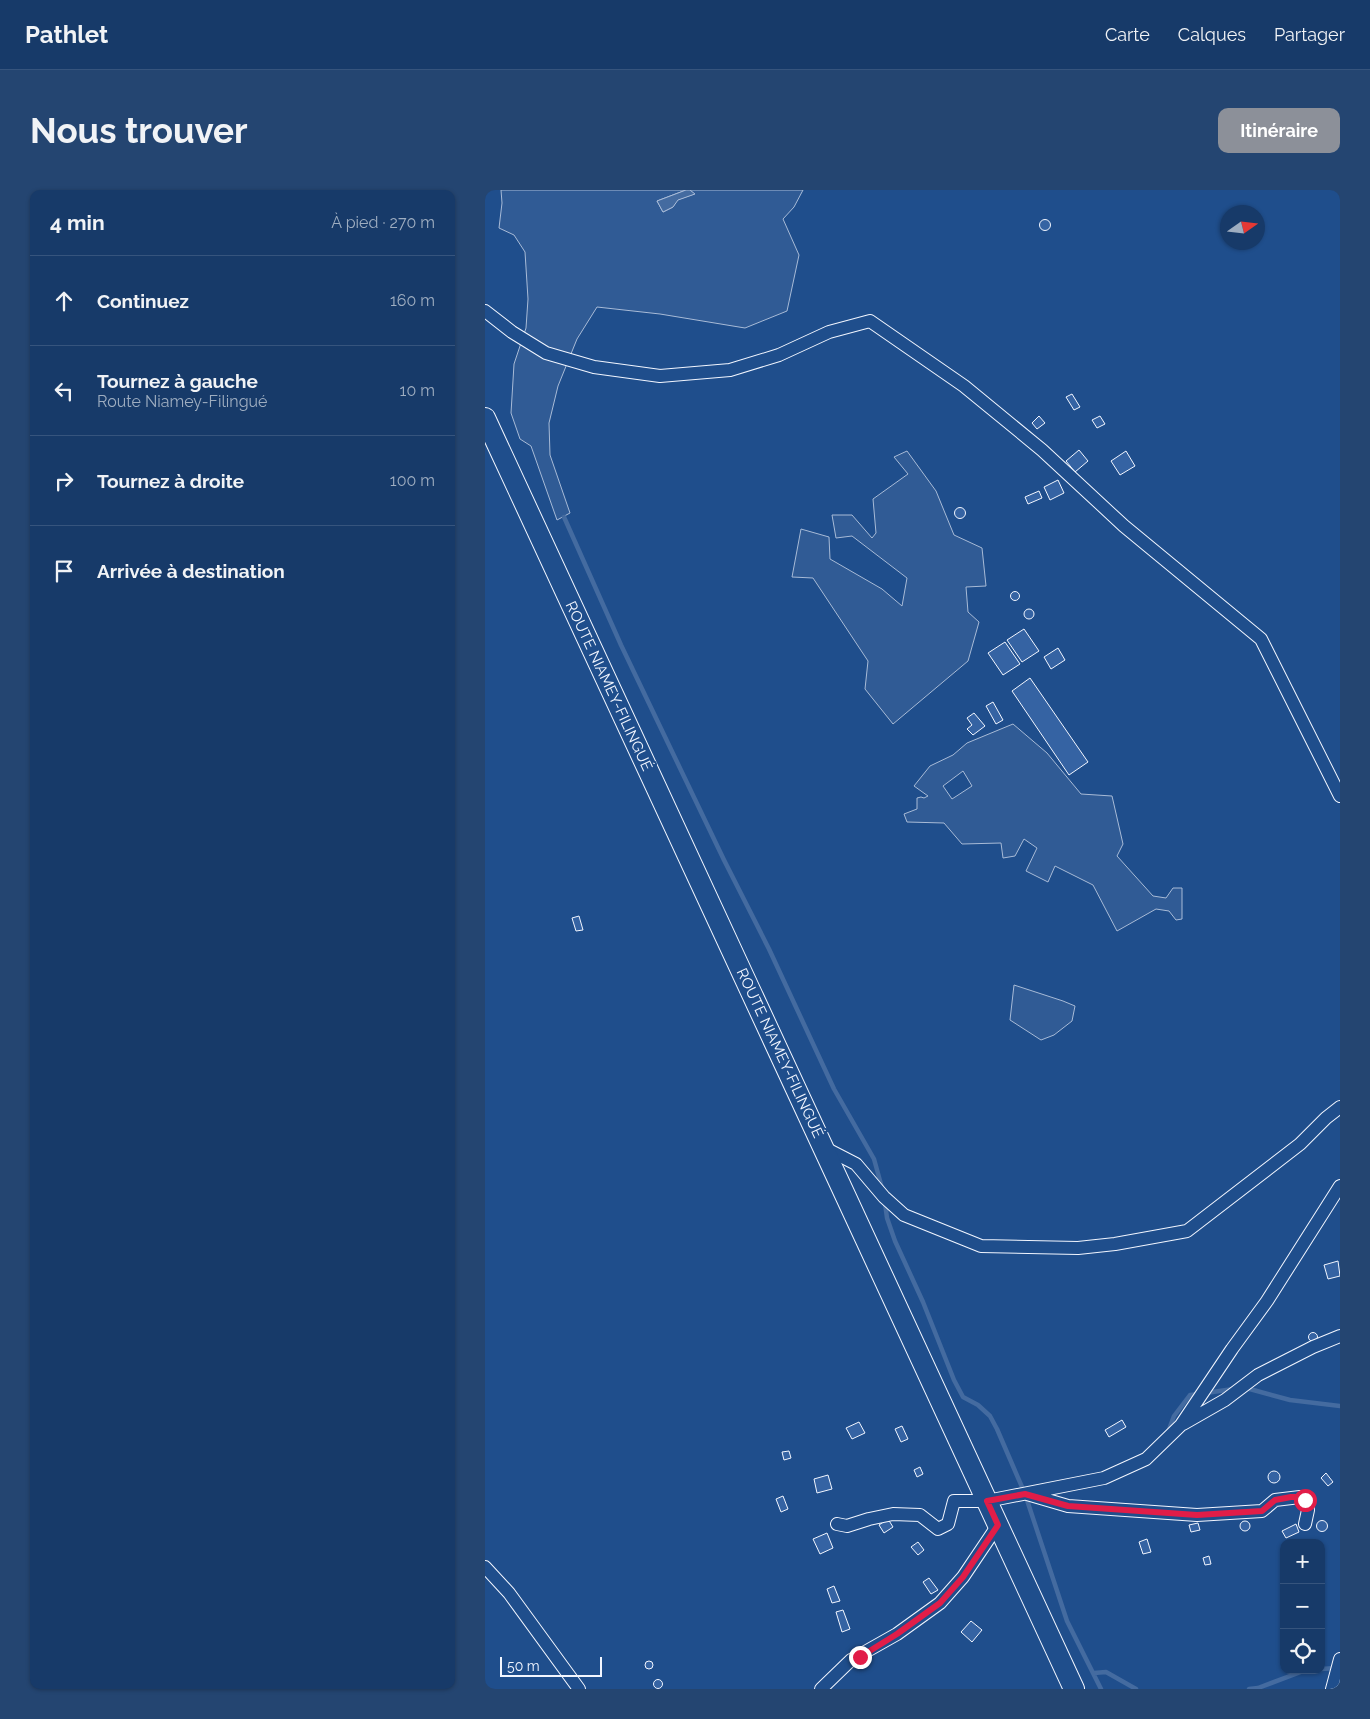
<!DOCTYPE html>
<html lang="fr">
<head>
<meta charset="utf-8">
<style>
	body { margin:0; font-family:Raleway,sans-serif; background:#244571; color:#f1f3f6 }
	.controls { position:absolute; right:15px; bottom:15px; display:grid; overflow:hidden; border-radius:10px; box-shadow:0 1px 4px #0004 }
	.controls button { width:45px; height:45px; display:grid; place-items:center; padding:0; border:0; border-bottom:1px solid #36547d; background:#173a69; color:#f1f3f6; font:25px sans-serif }
	.compass { position:absolute; left:735px; top:15px; width:45px; height:45px; border-radius:50%; background:#173a69; box-shadow:0 1px 4px #0004; rotate:76deg }
	.scale { position:absolute; left:15px; bottom:12px; width:102px; box-sizing:border-box; padding-left:5px; border:2px solid #f2f6ff; border-top:0; font-size:14px; line-height:18px; white-space:nowrap; color:#f2f6ff; -webkit-text-stroke:4px #1f4e8c; paint-order:stroke }
	.stop { position:absolute; width:15px; height:15px; margin:-11px; border:4px solid #e11d48; border-radius:50%; background:#fff }
	.stop.end { background:#e11d48; border-color:#fff; box-shadow:0 1px 5px #0008 }
	.list { margin:0; padding:0; list-style:none }
	h2 { display:flex; justify-content:space-between; align-items:center; height:65px; margin:0; padding:0 20px; font-size:21px }
	h2 small { font-size:16px; font-weight:400; color:#9eadc0 }
	.list li { display:grid; grid-template-columns:32px 1fr auto; gap:15px; align-items:center; box-sizing:border-box; height:90px; padding:0 20px; border-top:1px solid #36547d }
	.list b { display:block; font-size:19px; white-space:nowrap }
	.list p { margin:0; font-size:16px; white-space:nowrap; color:#9eadc0 }
	.list em { font-size:16px; font-style:normal; color:#9eadc0 }
	.icon { flex:none; width:28px; height:28px; fill:none; stroke:currentColor; stroke-width:2; stroke-linecap:round; stroke-linejoin:round }
	.map { position:relative; flex:none; width:855px; height:1499px; overflow:hidden; border-radius:10px }
	header { display:flex; align-items:center; gap:30px; box-sizing:border-box; height:70px; padding:0 25px; background:#173a69; border-bottom:1px solid #36547d }
	header strong { font-size:24px }
	nav { display:flex; gap:28px; margin-inline-start:auto; font-size:18px }
	.intro { display:flex; align-items:center; justify-content:space-between; box-sizing:border-box; height:120px; padding:0 30px }
	h1 { margin:0; font-size:35px }
	.button { padding:12px 22px; border-radius:10px; background:#8c9099; color:#fff; font-size:18px; font-weight:700 }
	main { display:flex; gap:30px; padding:0 30px }
	aside { flex:1; background:#173a69; border-radius:10px; box-shadow:0 1px 4px #0004 }
	.map>svg:first-child { display:block }
	.built { fill:#305b95; stroke:#a8bbd7; fill-rule:evenodd }
	.water { fill:#446ba0; stroke:#a8bbd7 }
	.lines { fill:none; stroke-linecap:round; stroke-linejoin:round }
	.stream { stroke:#446ba0; stroke-width:4.5 }
	.building { fill:#3563a3; stroke:#f2f6ff }
	.minor-casing { stroke:#f2f6ff; stroke-width:14 }
	.primary-casing { stroke:#f2f6ff; stroke-width:22 }
	.minor { stroke:#1f4e8c; stroke-width:12 }
	.primary { stroke:#1f4e8c; stroke-width:20 }
	.route { stroke:#e11d48; stroke-width:6 }
	.labels { text-anchor:middle; stroke-width:4; stroke-linejoin:round; paint-order:stroke }
	.street-label { font-size:15px; fill:#f2f6ff; stroke:#1f4e8c }
</style>
</head>
<body>
<header>
<strong>Pathlet</strong>
<nav><a>Carte</a><a>Calques</a><a>Partager</a></nav>
</header>
<div class="intro"><h1>Nous trouver</h1><a class="button">Itinéraire</a></div>
<main>
<aside>
<h2>4 min<small>À pied · 270 m</small></h2>
<ul class="list">
<li><svg class="icon" aria-label="ahead" viewBox="0 0 24 24"><path d="M12 20V5M6 11l6-6 6 6"/></svg><div><b>Continuez</b></div><em>160 m</em></li>
<li><svg class="icon" aria-label="left" viewBox="0 0 24 24"><path d="M17 20v-9H6M10 6l-5 5 5 5"/></svg><div><b>Tournez à gauche</b><p>Route Niamey-Filingué</p></div><em>10 m</em></li>
<li><svg class="icon" aria-label="right" viewBox="0 0 24 24"><path d="M7 20v-9h11M14 6l5 5-5 5"/></svg><div><b>Tournez à droite</b></div><em>100 m</em></li>
<li><svg class="icon" aria-label="arrive" viewBox="0 0 24 24"><path d="M6 21V4h12l-3 4 3 4H6"/></svg><div><b>Arrivée à destination</b></div></li>
</ul>
</aside>
<div class="map">
<svg width="855" height="1499" viewBox="0 0 855 1499">
	<rect width="100%" height="100%" fill="#1f4e8c"/>
	<path class="built" d="M16,0H201L172,11L178,22L188,17L192,10L209,4L205,0H318L309,17L298,29L314,65L302,121L260,138L175,124L112,117L92,149L73,196L64,233L65,265L85,323L72,330L46,256L35,249L26,223L29,174L41,138L43,109L40,62L29,45L14,38L17,13Z
		M422,261L451,301L469,345L497,358L501,396L481,397L483,422L494,432L483,471L408,534L380,499L383,471L328,388L307,387L316,339L344,347L345,369L397,399L417,416L422,388L367,346L351,348L347,325H367L387,348L391,343L388,309L423,284L409,267Z
		M528,534L562,563L596,604L627,606L638,654L632,666L668,706L681,708L688,698H697V729L691,730L684,721L671,719L632,741L608,695L570,676L563,692L541,681L552,658L539,649L530,666L518,668L516,653L477,654L459,633L422,632L419,624L432,619V608L436,607L439,608L443,606L429,596L445,576L468,565L482,553ZM478,581L487,596L467,609L458,596Z
		M529,795L578,811L590,816L587,831L569,845L556,850L525,830Z"/>
	<path class="water" d="M201,0H205L210,4L193,10L188,17L178,22L172,11Z"/>
	<g class="lines">
		<path class="stream" d="M79,327L136,455L239,670L284,759L349,899L389,969L397,998
			M400,1013L402,1028L410,1051L438,1112L469,1190L478,1207L493,1215L505,1226L512,1239L540,1304L582,1431L616,1499
			M761,1198L805,1210L855,1216
			M721,1203L748,1199
			M683,1242L689,1226L705,1205L714,1204
			M836,1479L851,1478
			M609,1483L621,1482L651,1499
			M764,1499L773,1498L821,1480"/>
	</g>
	<path class="building" d="M554.5 35a5.5 5.5 0 1 1 11 0a5.5 5.5 0 1 1-11 0Z
		M587,204L595,217L589,220L581,207Z
		M554,226L560,233L552,239L547,233Z
		M615,226L620,234L612,238L607,230Z
		M594,260L603,271L590,282L581,271Z
		M641,261L650,276L635,285L626,271Z
		M573,290L579,303L565,310L559,297Z
		M554,301L557,308L543,314L540,307Z
		M469.5 323a5.5 5.5 0 1 1 11 0a5.5 5.5 0 1 1-11 0Z
		M525.5 406a4.5 4.5 0 1 1 9 0a4.5 4.5 0 1 1-9 0Z
		M539 424a5 5 0 1 1 10 0a5 5 0 1 1-10 0Z
		M539,439L554,461L537,472L522,450Z
		M520,452L535,474L518,485L503,463Z
		M573,458L580,470L566,479L559,467Z
		M545,488L603,572L584,585L527,501Z
		M508,512L518,530L511,534L501,516Z
		M489,523L500,536L488,545L482,539L487,535L482,528Z
		M94,726L98,740L91,741L87,728Z
		M853,1071L855,1086L843,1089L839,1075Z
		M823.5 1147a4.5 4.5 0 1 1 9 0a4.5 4.5 0 1 1-9 0Z
		M637,1230L641,1237L624,1247L620,1240Z
		M374,1232L380,1243L367,1249L361,1238Z
		M417,1236L423,1249L416,1252L410,1239Z
		M304,1261L306,1268L299,1270L297,1262Z
		M435,1277L438,1284L432,1287L429,1280Z
		M783 1287a6 6 0 1 1 12 0a6 6 0 1 1-12 0Z
		M841,1283L848,1292L843,1296L836,1288Z
		M343,1285L347,1299L332,1303L329,1289Z
		M298,1306L303,1319L296,1322L291,1309Z
		M403,1329L408,1337L399,1343L394,1335Z
		M831.5 1336a5.5 5.5 0 1 1 11 0a5.5 5.5 0 1 1-11 0Z
		M755 1336a5 5 0 1 1 10 0a5 5 0 1 1-10 0Z
		M713,1333L715,1340L706,1342L704,1335Z
		M811,1334L814,1342L801,1348L797,1341Z
		M342,1343L348,1358L335,1364L328,1349Z
		M662,1349L666,1362L658,1364L654,1352Z
		M433,1352L439,1360L433,1365L426,1357Z
		M724,1366L726,1374L720,1375L718,1368Z
		M444,1388L453,1400L446,1404L438,1392Z
		M349,1396L355,1411L347,1413L342,1399Z
		M358,1420L365,1439L357,1442L351,1422Z
		M486,1431L497,1440L487,1452L476,1442Z
		M160 1475a4 4 0 1 1 8 0a4 4 0 1 1-8 0Z
		M168.5 1494a4.5 4.5 0 1 1 9 0a4.5 4.5 0 1 1-9 0Z"/>
	<g class="lines">
		<defs>
			<path id="minor" d="M0,121L27,142L61,163L109,177L175,186L245,180L294,165L344,142L385,131L479,196L557,260L639,336L776,449L855,606
				M338,957L371,974L399,1007L419,1025L496,1056L593,1058L630,1054L702,1041L815,954L841,928L855,917
				M698,1234L740,1210L773,1185L828,1157L855,1146
				M542,1304L583,1316L712,1325L777,1321L790,1310L815,1307L820,1310L823,1320L820,1334
				M352,1334L362,1336L384,1329L408,1324L435,1325L453,1339L463,1334L469,1311H502L619,1288L661,1269L696,1235L747,1159L782,1111L855,996
				M0,1377L24,1403L94,1499
				M336,1499L366,1470L412,1444L455,1413L478,1387L513,1335
				M847,1499L855,1469"/>
			<path id="primary" d="M0,228L589,1499"/>
		</defs>
		<use href="#minor" class="minor-casing"/>
		<use href="#primary" class="primary-casing"/>
		<use href="#minor" class="minor"/>
		<use href="#primary" class="primary"/>
	</g>
	<g class="lines">
		<path class="route" d="M375,1467L412,1444L455,1413L478,1387L513,1335L502,1311L540,1304L583,1316L712,1325L777,1321L790,1310L806,1307H815L820,1310"/>
	</g>
	<g class="labels">
		<g class="street-label">
			<text transform="translate(124 496) rotate(65)" y="5">ROUTE NIAMEY-FILINGUÉ</text>
			<text transform="translate(295 863) rotate(65)" y="5">ROUTE NIAMEY-FILINGUÉ</text>
		</g>
	</g>
</svg>
<div class="controls">
<button>+</button>
<button>−</button>
<button><svg class="icon" aria-label="locate" viewBox="0 0 24 24"><circle cx="12" cy="12" r="6"/><path d="M12 2v4M12 18v4M2 12h4M18 12h4"/></svg></button>
</div>
<svg class="compass" viewBox="-18 -18 36 36"><path d="M0-13l5 13h-10z" fill="#e53935"/><path d="M0 13l5-13h-10z" fill="#9eadc0"/></svg>
<div class="scale">50 m</div>
<div class="stop" style="left:820px;top:1310px"></div>
<div class="stop end" style="left:375px;top:1467px"></div>
</div>
</main>
</body>
</html>
